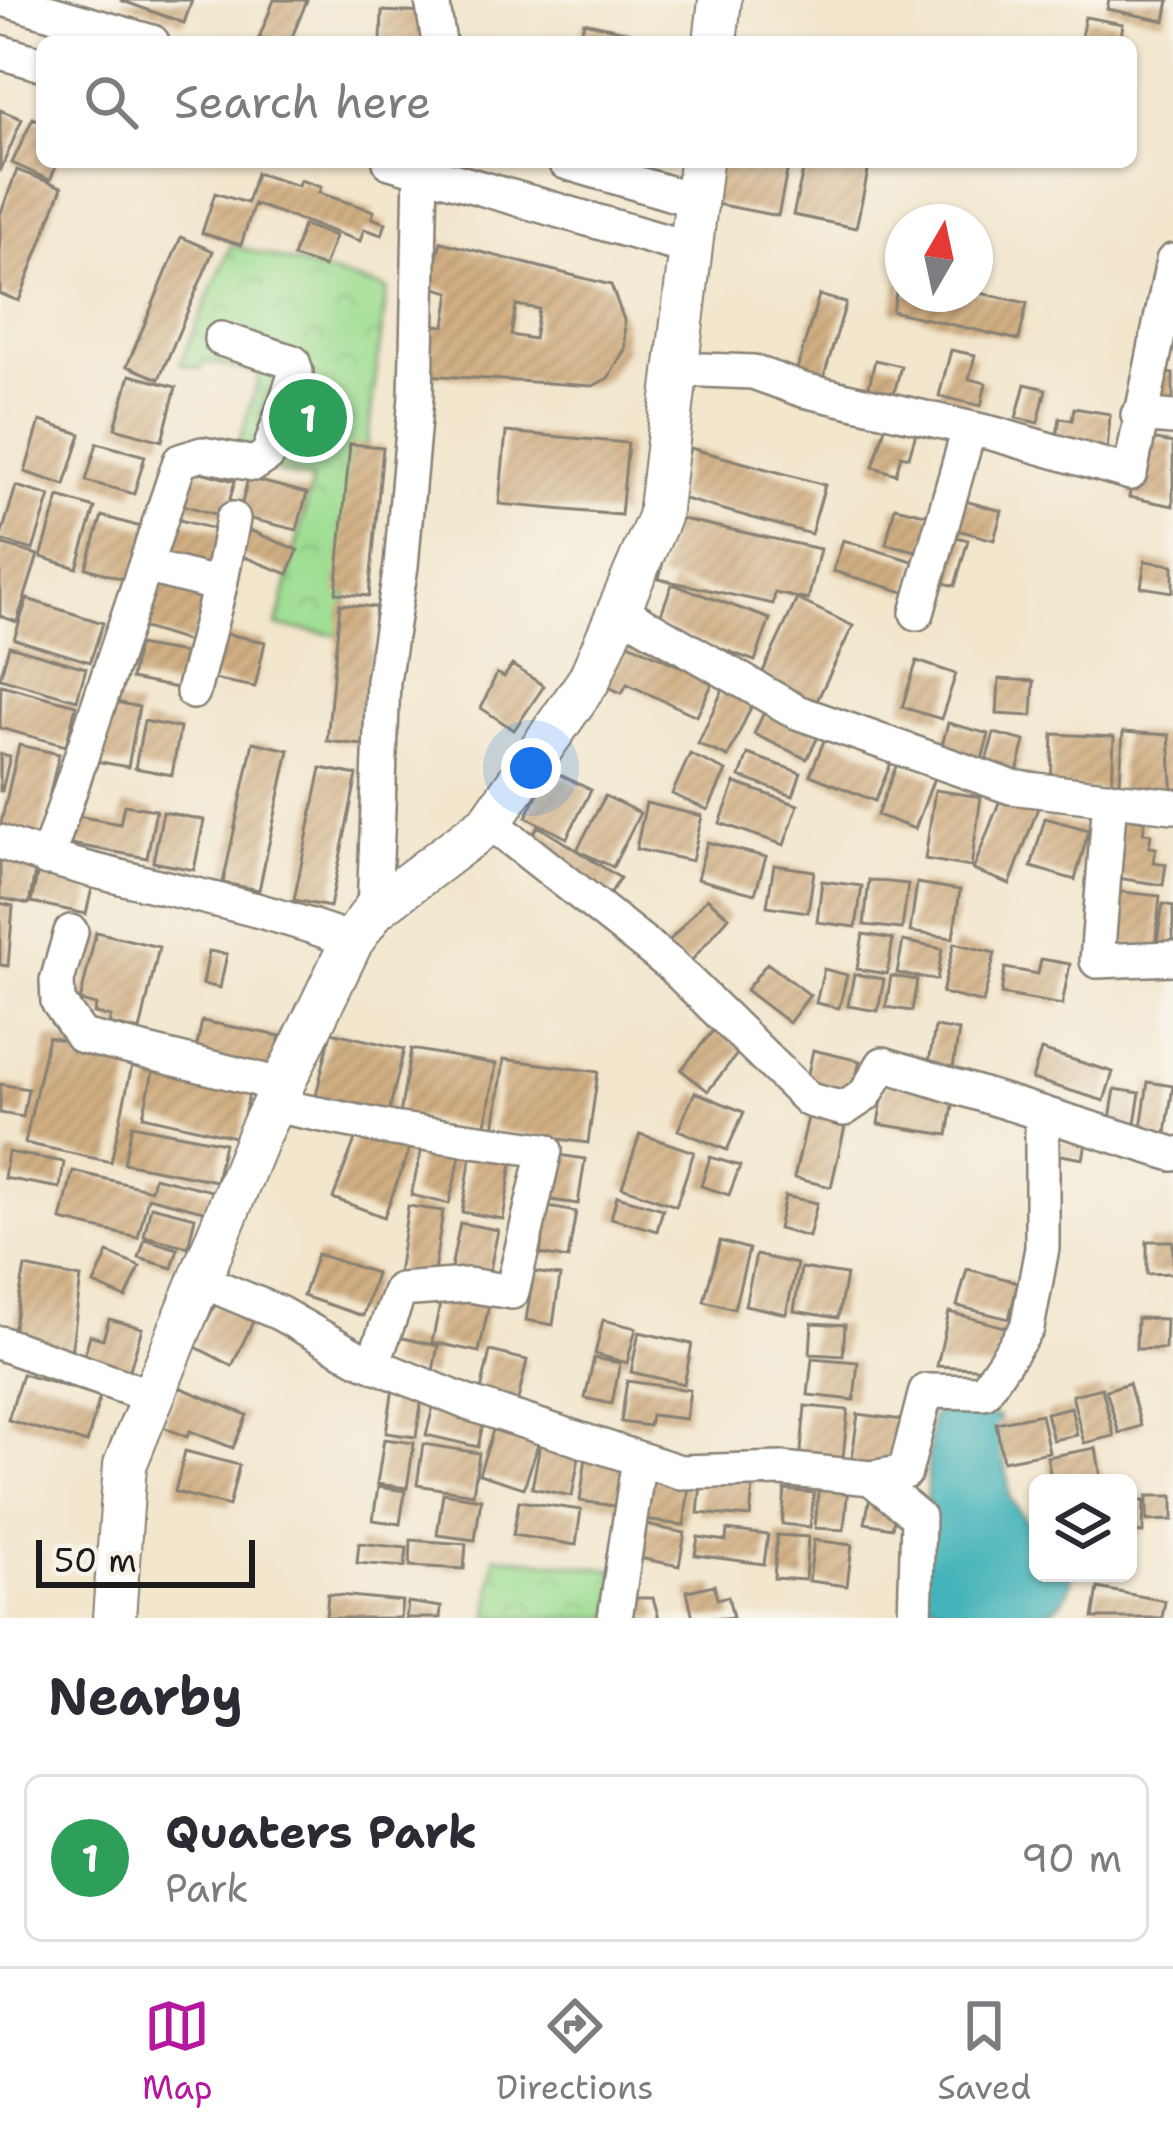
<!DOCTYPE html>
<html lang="en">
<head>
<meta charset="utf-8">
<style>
	body { margin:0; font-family:"Shantell Sans",sans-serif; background:#f2f2f3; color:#2b2b33 }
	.controls { position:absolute; right:36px; bottom:36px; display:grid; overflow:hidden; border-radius:18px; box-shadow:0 3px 9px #0004 }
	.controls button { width:108px; height:108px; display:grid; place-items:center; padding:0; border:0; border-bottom:3px solid #e1e1e2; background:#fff; color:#2b2b33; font:60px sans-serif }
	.compass { position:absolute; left:885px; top:204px; width:108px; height:108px; border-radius:50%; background:#fff; box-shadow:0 3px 9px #0004; rotate:9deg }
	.scale { position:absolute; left:36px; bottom:30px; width:219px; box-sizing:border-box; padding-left:12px; border:6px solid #1c1c1c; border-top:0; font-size:33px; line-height:42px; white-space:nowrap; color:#1c1c1c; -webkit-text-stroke:9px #f7f3e8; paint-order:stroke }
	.you { position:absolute; left:531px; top:768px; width:42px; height:42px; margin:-30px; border:9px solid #fff; border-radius:50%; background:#1a73e8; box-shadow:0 0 0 18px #1a73e833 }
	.badge { display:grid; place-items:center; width:78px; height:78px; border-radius:50%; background:#b5179e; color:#fff; font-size:39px; font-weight:700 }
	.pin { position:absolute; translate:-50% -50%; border:6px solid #fff; box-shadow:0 3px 12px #0006 }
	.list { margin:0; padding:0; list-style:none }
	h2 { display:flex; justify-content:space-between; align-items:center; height:156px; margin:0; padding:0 48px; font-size:51px }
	h2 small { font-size:39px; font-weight:400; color:#7c7c81 }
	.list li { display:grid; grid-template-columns:78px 1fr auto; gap:36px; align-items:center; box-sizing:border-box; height:168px; margin:0 24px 24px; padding:0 24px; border:3px solid #e1e1e2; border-radius:18px }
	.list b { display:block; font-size:45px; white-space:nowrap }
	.list p { margin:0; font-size:39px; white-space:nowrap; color:#7c7c81 }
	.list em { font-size:39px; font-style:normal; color:#7c7c81 }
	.icon { flex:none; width:66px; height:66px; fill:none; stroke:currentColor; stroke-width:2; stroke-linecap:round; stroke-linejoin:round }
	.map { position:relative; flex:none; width:1173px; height:1618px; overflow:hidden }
	.search { position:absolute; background:#fff; box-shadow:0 3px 9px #0004; left:36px; right:36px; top:36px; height:132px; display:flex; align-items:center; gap:30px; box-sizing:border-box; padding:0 42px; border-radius:18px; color:#7c7c81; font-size:45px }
	.sheet { height:348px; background:#fff }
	nav { display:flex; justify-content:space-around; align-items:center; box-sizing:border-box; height:168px; border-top:3px solid #e1e1e2; background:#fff; font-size:33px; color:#7c7c81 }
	nav a { display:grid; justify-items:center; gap:6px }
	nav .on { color:#b5179e }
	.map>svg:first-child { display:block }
	.park { fill:url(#park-crowns); stroke:#5d7d58; stroke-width:3 }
	.water { fill:#44b4ba; stroke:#30686b; stroke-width:3 }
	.building { fill:url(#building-hatch); fill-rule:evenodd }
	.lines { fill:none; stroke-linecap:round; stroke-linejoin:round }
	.minor-casing { stroke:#878174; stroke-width:38 }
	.major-casing { stroke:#878174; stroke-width:46 }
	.minor { stroke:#fff; stroke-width:33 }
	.major { stroke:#fff; stroke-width:42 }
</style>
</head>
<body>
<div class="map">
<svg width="1173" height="1618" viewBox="0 0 1173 1618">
	<defs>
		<pattern id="park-crowns" width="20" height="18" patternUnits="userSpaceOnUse" patternTransform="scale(3)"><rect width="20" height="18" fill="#9ede93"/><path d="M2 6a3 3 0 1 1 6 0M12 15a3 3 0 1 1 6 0" fill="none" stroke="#88be7e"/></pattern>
		<pattern id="building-hatch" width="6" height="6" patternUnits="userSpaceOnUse" patternTransform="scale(3)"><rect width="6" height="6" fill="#d1af83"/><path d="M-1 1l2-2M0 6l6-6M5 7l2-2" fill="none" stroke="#b39671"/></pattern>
	</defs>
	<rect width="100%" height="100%" fill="#f7f3e8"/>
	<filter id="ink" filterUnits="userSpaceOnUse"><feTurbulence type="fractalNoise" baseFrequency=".00833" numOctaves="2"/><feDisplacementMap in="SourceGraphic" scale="24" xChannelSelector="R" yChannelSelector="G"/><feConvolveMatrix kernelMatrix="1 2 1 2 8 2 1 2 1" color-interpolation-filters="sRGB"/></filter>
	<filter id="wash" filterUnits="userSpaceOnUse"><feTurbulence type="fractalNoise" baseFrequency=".004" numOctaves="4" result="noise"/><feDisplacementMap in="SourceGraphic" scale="48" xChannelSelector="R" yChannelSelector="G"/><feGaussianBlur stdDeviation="2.7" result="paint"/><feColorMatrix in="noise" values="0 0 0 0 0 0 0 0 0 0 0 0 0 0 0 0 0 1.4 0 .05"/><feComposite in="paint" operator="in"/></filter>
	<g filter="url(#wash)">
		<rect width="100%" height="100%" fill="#f2e6cc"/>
		<path class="park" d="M231,245L387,289L342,636L277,626L312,480L233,462L260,374L204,361L200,369L180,364Z
			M495,1556L616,1570L612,1618H489Z"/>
		<path class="water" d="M940,1407L999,1417L1010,1498L1038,1538V1573H1072C1069,1602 1052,1618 1022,1613L1021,1618H967L920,1598L931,1419Z"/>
		<g id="blocks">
			<path class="building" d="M120,0H192L184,23Z
				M274,0H307L290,42L259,38Z
				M1109,0H1169L1165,21L1107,9Z
				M382,11L427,13L426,42H381Z
				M1085,17L1123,24L1120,42H1080Z
				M584,22L632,33L630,42H579Z
				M0,110L22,119L0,172Z
				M33,118L42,123V162H58L50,180L12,163Z
				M714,162H789L778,216L706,202Z
				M805,162H870L856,228L793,215Z
				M17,170L62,187L19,301L0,294V215Z
				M256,173L298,186L300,180L321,187L319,193L374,211L372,218L386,223L382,235L364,229L360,241L254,204L241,245L202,233L215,193L247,203Z
				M303,225L335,236L324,267L293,257Z
				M181,237L213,251L159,379L127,366Z
				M441,242L611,285L624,320L625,349L608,378L593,386L427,375L431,325L445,326L450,292L429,286ZM516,305L539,309L534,339L511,335Z
				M901,272L903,294L975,292L1027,303L1019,340L892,311Z
				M819,295L846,303L819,393L792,386Z
				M951,350L975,355L969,379L986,383L981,406L939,396Z
				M875,360L901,366L891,405L866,399Z
				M1161,372L1173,374V412L1154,409Z
				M130,375L176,387L162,441L115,428Z
				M1025,384L1046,389L1038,423L1016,418Z
				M1074,408L1110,414L1107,454L1055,446L1060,418L1072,420Z
				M40,421L81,434L65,485L25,472Z
				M886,424L916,433L909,457L901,455L896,474L873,467Z
				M506,432L628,443L621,515L499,504Z
				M1140,437L1173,443V506L1129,497Z
				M97,443L145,456L134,494L86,481Z
				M350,444L383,447L369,596L336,593Z
				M690,448L825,485L811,534L677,497Z
				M189,469L235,481L225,517L179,504Z
				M248,478L307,493L297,530L239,516Z
				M16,486L50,496L33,550L0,540Z
				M59,497L95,508L77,568L41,557Z
				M954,498L1002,511L994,540L946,527Z
				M895,507L934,516L925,553L886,544Z
				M102,516L148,529L133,582L86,568Z
				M673,517L820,549L808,600L775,593L773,604L659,579Z
				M172,518L222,531L212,570L161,556Z
				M249,530L298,550L288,574L239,555Z
				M945,534L968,540L955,586L933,580Z
				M843,540L916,562L907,593L833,571Z
				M0,544L38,555L17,622L0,616Z
				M1145,561L1173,565V592L1141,587Z
				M158,574L209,591L192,643L141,627Z
				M672,584L770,619L755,661L657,625Z
				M27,599L103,623L90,662L14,639Z
				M797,599L853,626L812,711L757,684Z
				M340,604L376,607L363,745L327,741Z
				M217,632L265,642L255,687L208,678Z
				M618,638L713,682L697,716L627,684L622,693L597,682Z
				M137,645L189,654L182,689L131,679Z
				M9,646L86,668L77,700L0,678Z
				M917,661L956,674L941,719L902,707Z
				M512,665L544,686L514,730L481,708L497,673L504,677Z
				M999,679L1034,681L1032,716L997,714Z
				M1,685L76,705L66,746L0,728Z
				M723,689L753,703L728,757L698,744Z
				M102,699L139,707L128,767L90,760Z
				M766,708L820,733L807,759L754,734Z
				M144,721L180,728L172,775L135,768Z
				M948,723L989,734L980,767L939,756Z
				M1123,732L1169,735L1173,800L1119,797Z
				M994,733L1025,741L1016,776L984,768Z
				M1053,734L1114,737L1112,790L1051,788Z
				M826,736L891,763L875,801L810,775Z
				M253,742L289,750L259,890L223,883Z
				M19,745L59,754L40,836L0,827Z
				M0,754L10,756L2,791H0Z
				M690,754L726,771L708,810L672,794Z
				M748,754L801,773L793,796L740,777Z
				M897,764L934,778L915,829L877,815Z
				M321,768L357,775L330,907L294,900Z
				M550,770L591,790L567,838L526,817Z
				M735,783L798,805L784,845L720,823Z
				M935,790L981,797L971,867L925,859Z
				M1003,792L1039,805L1010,884L973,870Z
				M605,796L640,813L613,867L577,850Z
				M646,803L702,816L692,861L636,849Z
				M124,805L156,810L147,858L66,843L72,815L120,824Z
				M163,812L204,820L194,870L153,862Z
				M1120,817L1145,821L1143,833L1151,834L1149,847L1156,848L1153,862L1166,864L1163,885L1111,877Z
				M1045,818L1089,830L1075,880L1031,867Z
				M538,826L620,878L610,894L528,843Z
				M707,842L766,857L755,894L697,879Z
				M0,853L37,861L29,904L0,898Z
				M40,863L95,875L86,914L31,902Z
				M774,865L814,871L808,912L767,906Z
				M869,880L908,884L902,929L864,925Z
				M822,881L862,886L856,927L817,922Z
				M917,883L960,890L953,938L910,932Z
				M1104,890L1160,896L1155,950L1100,944Z
				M707,898L729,917L686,967L663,948Z
				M0,903L13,906L8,966L0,965Z
				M1163,904L1173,906V950L1156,947Z
				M96,932L159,947L140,1031L109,1024L111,1017L94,1013L96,1005L80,1001Z
				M863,934L893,939L887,974L857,969Z
				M903,941L942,949L937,980L897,973Z
				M954,943L995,953L983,1003L942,993Z
				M209,951L227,954L220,988L203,984Z
				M1041,959L1070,964L1062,1005L1001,994L1005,968L1038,974Z
				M767,963L810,995L789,1023L746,990Z
				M824,969L847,975L839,1008L816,1003Z
				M854,974L884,979L878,1011L848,1006Z
				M891,976L917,980L912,1011L886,1007Z
				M202,1021L280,1036L272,1076L194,1060Z
				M935,1027L959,1031L952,1073L928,1068Z
				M715,1028L741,1049L708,1091L681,1070Z
				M331,1032L404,1049L388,1116L315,1100Z
				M48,1037L134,1056L111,1162L25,1143Z
				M411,1049L496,1064L485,1130L400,1114Z
				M813,1050L860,1061L852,1093L806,1083Z
				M1041,1050L1113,1072L1104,1101L1032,1079Z
				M504,1059L598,1072L588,1143L494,1130Z
				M155,1063L251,1084L239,1138L143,1116Z
				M885,1081L955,1093L948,1135L878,1124Z
				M1148,1082L1173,1086L1165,1140L1140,1135Z
				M0,1084L28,1089L23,1117L0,1113Z
				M1115,1089L1140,1093L1134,1129L1109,1125Z
				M695,1092L744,1112L727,1150L678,1130Z
				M810,1109L847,1118L831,1187L794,1178Z
				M132,1125L224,1143L216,1181L124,1163Z
				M1050,1125L1088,1132L1083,1159L1045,1152Z
				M359,1129L410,1148L384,1217L333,1198Z
				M640,1134L694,1152L676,1206L622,1187Z
				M424,1140L462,1148L449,1204L411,1195Z
				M472,1150L513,1157L503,1219L462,1212Z
				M8,1152L64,1162L60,1188L4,1178Z
				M552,1154L585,1159L578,1204L545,1199Z
				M710,1157L740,1166L729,1195L701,1186Z
				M73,1171L151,1190L154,1177L212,1191L207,1212L148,1197L138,1238L61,1220Z
				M617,1196L663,1209L657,1231L611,1218Z
				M785,1196L817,1203L809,1237L778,1229Z
				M151,1206L195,1217L188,1247L144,1236Z
				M408,1206L443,1211L433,1279L398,1274Z
				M548,1207L576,1212L568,1259L540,1254Z
				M460,1223L498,1230L487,1285L449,1278Z
				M145,1239L178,1249L172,1268L139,1258Z
				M720,1241L749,1249L734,1309L704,1301Z
				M1147,1241H1173V1273L1147,1274Z
				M108,1253L140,1267L126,1298L94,1284Z
				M317,1254L376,1273L363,1316L303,1296Z
				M756,1255L797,1264L786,1314L745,1305Z
				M25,1267L81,1278L71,1354L11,1343Z
				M801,1268L846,1275L838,1318L794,1311Z
				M967,1269L1018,1282L1009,1319L957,1306Z
				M534,1272L560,1276L553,1325L526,1320Z
				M443,1290L490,1300L479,1352L432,1342Z
				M216,1303L253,1322L232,1366L194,1346Z
				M949,1312L1008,1328L994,1369L937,1366Z
				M1137,1318L1166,1319L1165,1349H1136Z
				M109,1319L142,1328L129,1373L83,1360L90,1335L103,1339Z
				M603,1320L636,1328L627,1363L595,1354Z
				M812,1323L845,1325L843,1356L810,1354Z
				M639,1332L692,1344L684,1384L631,1372Z
				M394,1336L438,1346L432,1376L387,1366Z
				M490,1351L527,1360L517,1404L480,1395Z
				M594,1358L620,1363L612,1404L585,1398Z
				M812,1358L858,1362L854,1400L808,1395Z
				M22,1374L100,1396L87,1443L8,1420Z
				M627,1381L690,1390L686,1419L651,1415L649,1426L621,1422Z
				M1129,1383L1141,1426L1119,1433L1106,1390Z
				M179,1387L247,1415L233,1448L190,1431L187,1437L163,1427Z
				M393,1388L423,1392L416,1437L386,1433Z
				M1102,1388L1114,1436L1084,1443L1072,1395Z
				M805,1406L848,1410L842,1467L800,1462Z
				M433,1407L484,1419L478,1447L426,1435Z
				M1071,1407L1077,1435L1053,1440L1046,1413Z
				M858,1414L903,1420L896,1471L851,1465Z
				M1041,1414L1049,1452L1003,1461L996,1423Z
				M496,1421L541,1435L524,1488L479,1474Z
				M384,1439L414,1443L407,1488L377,1484Z
				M541,1439L581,1446L572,1496L532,1488Z
				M423,1444L479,1453L473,1494L417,1485Z
				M1096,1448L1102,1483H1052L1047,1457Z
				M185,1451L239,1465L229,1506L175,1492Z
				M586,1457L636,1464L629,1508L580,1501Z
				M641,1472L690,1479L684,1525L635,1519Z
				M702,1474L754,1479L750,1517L698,1513Z
				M819,1482L848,1485L844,1530L815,1528Z
				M378,1487L405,1491L400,1524L373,1520Z
				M785,1490L814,1493L810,1527L782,1524Z
				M443,1493L481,1499L475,1540L437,1535Z
				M1147,1496H1173V1520L1147,1521Z
				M870,1497L897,1502L892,1528L865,1523Z
				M1128,1500L1144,1501L1143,1533L1128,1532Z
				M519,1501L581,1510L576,1545L513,1535Z
				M631,1522L685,1533L679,1566L624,1555Z
				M727,1530L768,1535L764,1564L695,1555L698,1537L726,1541Z
				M777,1535L808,1537L805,1580L774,1578Z
				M411,1540L466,1544L464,1569L410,1566Z
				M814,1540L852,1545L847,1586L809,1581Z
				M359,1543L407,1548L405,1567L357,1563Z
				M714,1585L717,1599L728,1596L733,1618H693L687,1591Z
				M1098,1588L1165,1601L1162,1618H1093Z
				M328,1594L402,1601L400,1618H326Z
				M617,1598H653L659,1618H617Z
				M408,1602L441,1607L440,1618H406Z"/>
		</g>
	</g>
	<g filter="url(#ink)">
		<use href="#blocks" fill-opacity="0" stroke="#878174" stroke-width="3"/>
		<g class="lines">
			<defs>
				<path id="minor" d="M6,0L152,42
					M432,0L439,42
					M0,52L42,64
					M390,162L692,249
					M565,162L696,201
					M677,369L753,372L803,390L995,434L1130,473L1173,261
					M1138,415L1173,418
					M148,567L220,585L233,519
					M619,610L797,712L1011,787L1173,806
					M917,613L969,429
					M193,692L220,585
					M1110,798L1097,961L1173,958
					M490,822L670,964L809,1100L844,1109L865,1095L883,1064L1173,1154
					M0,842C115,884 238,896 352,941
					M47,859L180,461L202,454L254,464L268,455L296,372L293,362L221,339
					M374,910L383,681L401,566L416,397L421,171
					M71,932L57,981L58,1002L82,1036L281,1085
					M273,1105L393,1129L545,1150L512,1292L468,1285L400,1290L373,1364
					M200,1280L279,1313L360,1359L468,1403L680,1472L782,1469L871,1478L905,1472L926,1391L984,1392L1027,1328L1042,1248V1113
					M0,1343L153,1397
					M871,1478L918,1517L915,1618
					M615,1618L639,1459"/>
				<path id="major" d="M715,42L720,0
					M114,1618L125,1465L259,1134L352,941L374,910L490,822L589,680L659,517L701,162"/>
			</defs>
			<use href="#minor" class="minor-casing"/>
			<use href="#major" class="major-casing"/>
			<use href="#minor" class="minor"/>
			<use href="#major" class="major"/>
		</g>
	</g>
</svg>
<div class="controls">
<button><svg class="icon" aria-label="layers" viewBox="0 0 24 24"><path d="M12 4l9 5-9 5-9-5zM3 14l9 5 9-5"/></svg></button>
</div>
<svg class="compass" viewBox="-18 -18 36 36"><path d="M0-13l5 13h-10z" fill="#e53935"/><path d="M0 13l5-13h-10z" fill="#7c7c81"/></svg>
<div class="scale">50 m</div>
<div class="you"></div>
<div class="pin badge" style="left:308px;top:418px;background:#2e9e5b">1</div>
<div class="search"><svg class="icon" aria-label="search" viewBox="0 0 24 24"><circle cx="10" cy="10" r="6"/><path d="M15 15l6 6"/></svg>Search here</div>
</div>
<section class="sheet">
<h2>Nearby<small></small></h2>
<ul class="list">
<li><span class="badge" style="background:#2e9e5b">1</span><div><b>Quaters Park</b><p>Park</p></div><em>90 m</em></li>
</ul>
</section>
<nav>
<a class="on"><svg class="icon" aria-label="map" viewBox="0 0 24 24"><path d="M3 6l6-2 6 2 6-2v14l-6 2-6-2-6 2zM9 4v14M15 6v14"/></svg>Map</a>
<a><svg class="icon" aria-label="directions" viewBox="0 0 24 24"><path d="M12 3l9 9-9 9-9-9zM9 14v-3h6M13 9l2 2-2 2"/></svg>Directions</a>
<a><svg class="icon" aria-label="saved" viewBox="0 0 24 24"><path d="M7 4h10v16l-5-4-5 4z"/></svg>Saved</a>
</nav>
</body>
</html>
